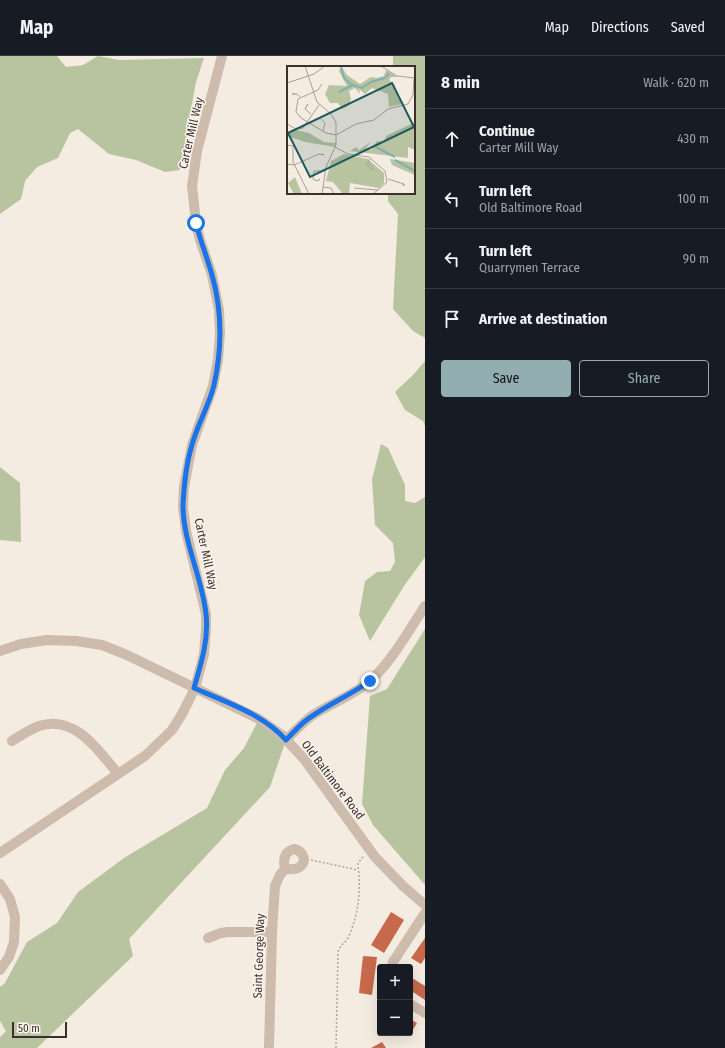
<!DOCTYPE html>
<html lang="en">
<head>
<meta charset="utf-8">
<style>
	body { margin:0; font-family:"Fira Sans Condensed",sans-serif; background:#242831; color:#f1f3f6 }
	.controls { position:absolute; right:12px; bottom:12px; display:grid; overflow:hidden; border-radius:4px; box-shadow:0 4px 16px #0002 }
	.controls button { width:36px; height:36px; display:grid; place-items:center; padding:0; border:0; border-bottom:1px solid #363941; background:#171b24; color:#f1f3f6; font:20px sans-serif }
	.scale { position:absolute; left:12px; bottom:10px; width:55px; box-sizing:border-box; padding-left:4px; border:2px solid #3b302b; border-top:0; font-size:11px; line-height:14px; white-space:nowrap; color:#3b302b; -webkit-text-stroke:3px #fbf5ee; paint-order:stroke }
	.stop { position:absolute; width:12px; height:12px; margin:-9px; border:3px solid #1a73e8; border-radius:50%; background:#fff }
	.stop.end { background:#1a73e8; border-color:#fff; box-shadow:0 1px 4px #0008 }
	.list { margin:0; padding:0; list-style:none }
	h2 { display:flex; justify-content:space-between; align-items:center; height:52px; margin:0; padding:0 16px; font-size:17px }
	h2 small { font-size:13px; font-weight:400; color:#9ea1a6 }
	.list li { display:grid; grid-template-columns:26px 1fr auto; gap:12px; align-items:center; box-sizing:border-box; height:60px; padding:0 16px; border-top:1px solid #363941 }
	.list b { display:block; font-size:15px; white-space:nowrap }
	.list p { margin:0; font-size:13px; white-space:nowrap; color:#9ea1a6 }
	.list em { font-size:13px; font-style:normal; color:#9ea1a6 }
	.actions { display:flex; gap:8px; padding:12px 16px }
	.actions a { flex:1; padding:9px 0; border:1px solid #92aeb2; border-radius:4px; text-align:center; font-size:14px; color:#92aeb2 }
	.actions .main { background:#92aeb2; color:#111 }
	.icon { flex:none; width:22px; height:22px; fill:none; stroke:currentColor; stroke-width:2; stroke-linecap:round; stroke-linejoin:round }
	.map { position:relative; flex:none; width:425px; height:992px; overflow:hidden }
	header { display:flex; align-items:center; gap:24px; box-sizing:border-box; height:56px; padding:0 20px; background:#171b24; border-bottom:1px solid #363941 }
	header strong { font-size:19px }
	nav { display:flex; gap:22px; margin-inline-start:auto; font-size:14px }
	main { display:flex }
	aside { flex:1; background:#171b24 }
	.map>svg:first-child { display:block }
	.green { fill:#b8c4a0 }
	.building { fill:#c8694b }
	.lines { fill:none; stroke-linecap:round; stroke-linejoin:round }
	.path { stroke:#b9a596; stroke-width:1.5; stroke-dasharray:2 2; stroke-linecap:butt }
	.minor { stroke:#cdbbac; stroke-width:10 }
	.route { stroke:#1a73e8; stroke-width:5 }
	.labels { text-anchor:middle; stroke-width:3; stroke-linejoin:round; paint-order:stroke }
	.street-label { font-size:12px; fill:#3b302b; stroke:#fbf5ee }
	.inset-river { fill:none; stroke:#7fb0b2; stroke-width:2 }
	.inset-road { fill:none; stroke:#aaa098; stroke-width:1 }
	.view { fill:#1f5a5e; fill-opacity:0.15; stroke:#1f5a5e; stroke-width:2 }
	.inset-edge { fill:none; stroke:#3b302b; stroke-width:2 }
</style>
</head>
<body>
<header>
<strong>Map</strong>
<nav><a>Map</a><a>Directions</a><a>Saved</a></nav>
</header>
<main>
<div class="map">
<svg width="425" height="992" viewBox="0 0 425 992">
	<rect width="100%" height="100%" fill="#f4ebe1"/>
	<path class="green" d="M0,0H57L66,11L83,9L98,0L119,4L204,2L196,26L180,114L165,116L136,104L109,98L78,73L70,77L58,102L37,111L25,125L21,143L0,158Z
		M393,0H425V282L413,275L393,253L398,158L388,145V137H414V11H393Z
		M425,305V370L423,365L405,354L395,336L413,319Z
		M381,388L388,392L405,429V445L415,447L425,441V501L404,530L370,585L359,559L365,525L377,516L390,515L395,506L393,487L375,469L372,423Z
		M0,411L20,427L21,486L0,484Z
		M425,573V829L373,769L362,748L370,640L387,633Z
		M259,663L286,684L270,731L129,883L133,900L37,992H0V981L6,975L0,965V931L5,927L27,886L57,867L78,836L124,802L207,752L225,714L244,692Z"/>
	<path class="building" d="M391,856L404,864L384,897L371,889Z
		M425,882V902L421,908L411,902Z
		M363,900L377,901L372,939L359,937Z
		M412,922L425,930V944L410,934V926Z
		M410,963L417,967L409,980L404,977H410Z
		M382,986L386,992H371Z"/>
	<g class="lines">
		<path class="path" d="M311,804L358,814
			M336,992L338,897C339,889 346,887 349,880C359,856 361,834 358,809V807L364,800"/>
		<path class="minor" d="M0,595L21,588L47,584L76,585L102,589L127,599L259,663L282,679L304,703L375,801L403,830L425,849
			M286,684C295,675 303,666 313,659C332,647 354,639 371,624C392,605 409,574 425,550
			M12,685C21,679 29,674 39,670C75,658 99,695 118,718
			M294,793C303,795 309,806 298,812C294,814 289,813 285,813C283,804 284,796 294,793Z
			M0,797L145,700L172,674L182,658L195,632L204,598L206,573V558L186,475L183,451L184,431L192,389L213,330L218,304L220,277L219,254L212,219L200,184L196,167L192,130L197,95L222,0
			M0,828L10,843L15,861L14,886L9,901L0,914
			M208,882L221,877L228,876H272
			M392,911L393,906L425,857
			M410,948L425,957
			M269,992L272,876L275,830L280,819L285,813"/>
	</g>
	<g class="lines">
		<path class="route" d="M196,167C200,184 207,201 212,219C222,254 222,293 214,329C209,350 197,369 192,389C186,408 184,429 183,449C183,486 202,521 206,558C209,583 201,608 194,632C226,646 263,658 286,684C292,678 298,671 304,666C324,650 349,640 370,625"/>
	</g>
	<g class="labels">
		<g class="street-label">
			<text transform="translate(191 77) rotate(-77)" y="4">Carter Mill Way</text>
			<text transform="translate(206 498) rotate(78)" y="4">Carter Mill Way</text>
			<text transform="translate(333 724) rotate(53)" y="4">Old Baltimore Road</text>
			<text transform="translate(259 900) rotate(-88)" y="4">Saint George Way</text>
		</g>
	</g>
	<g transform="translate(287 10)">
		<rect width="128" height="128" fill="#f4ebe1"/>
		<path d="M54,0L60,9L73,18L84,11L90,12L97,10L99,4L111,11H104L102,14L108,19L107,24L115,38L102,41L101,28L85,22L78,28L72,23L73,28L68,22L62,25L64,33L61,40L55,43L51,37H43L38,28L42,19L60,20L52,5ZM128,56V84L121,81V92L63,85L69,81L72,84L84,76L79,82L84,84L90,75L97,76L99,70ZM5,63L22,67L37,76L49,77L48,81L18,76L0,70V64L3,67ZM57,88L81,93L97,107V117L92,122L63,117L62,128H56L46,116L39,115L44,95ZM103,93L128,97V109L105,99ZM8,111L15,128H7L1,117Z" fill="#b8c4a0"/>
		<path class="inset-river" d="M54,0L57,12L65,19M52,26L66,19L75,22L84,16L98,12L102,7M89,81L108,91M108,94L128,105"/>
		<path class="inset-road" d="M18,0L30,36L45,49L49,57V79L39,101L35,128M94,0L110,10L128,12M0,17L27,8L38,0M35,18L31,24L11,33L9,46L14,52L39,67L49,69L69,58L87,54L101,43L121,38L126,29L127,12M8,28H5H10L13,31M19,40L21,38L18,43L24,48M34,53L38,57L36,65M0,58L9,63L16,62L32,39M0,79L6,80V96L22,128M48,81L61,88L82,91L98,105L100,116L86,128M80,96L87,102L86,104L79,98L83,93M0,98L7,99L32,88L37,89L35,88M101,113L117,118V120L115,118M31,115L33,113L30,115L26,113L27,105H38M36,121L44,122L47,128M67,122L91,124"/>
		<path class="view" d="M105,17L127,61L23,111L1,67Z"/>
		<rect width="128" height="128" class="inset-edge"/>
	</g>
</svg>
<div class="controls">
<button>+</button>
<button>−</button>
</div>
<div class="scale">50 m</div>
<div class="stop" style="left:196px;top:167px"></div>
<div class="stop end" style="left:370px;top:625px"></div>
</div>
<aside>
<h2>8 min<small>Walk · 620 m</small></h2>
<ul class="list">
<li><svg class="icon" aria-label="ahead" viewBox="0 0 24 24"><path d="M12 20V5M6 11l6-6 6 6"/></svg><div><b>Continue</b><p>Carter Mill Way</p></div><em>430 m</em></li>
<li><svg class="icon" aria-label="left" viewBox="0 0 24 24"><path d="M17 20v-9H6M10 6l-5 5 5 5"/></svg><div><b>Turn left</b><p>Old Baltimore Road</p></div><em>100 m</em></li>
<li><svg class="icon" aria-label="left" viewBox="0 0 24 24"><path d="M17 20v-9H6M10 6l-5 5 5 5"/></svg><div><b>Turn left</b><p>Quarrymen Terrace</p></div><em>90 m</em></li>
<li><svg class="icon" aria-label="arrive" viewBox="0 0 24 24"><path d="M6 21V4h12l-3 4 3 4H6"/></svg><div><b>Arrive at destination</b></div></li>
</ul>
<div class="actions"><a class="main">Save</a><a>Share</a></div>
</aside>
</main>
</body>
</html>
